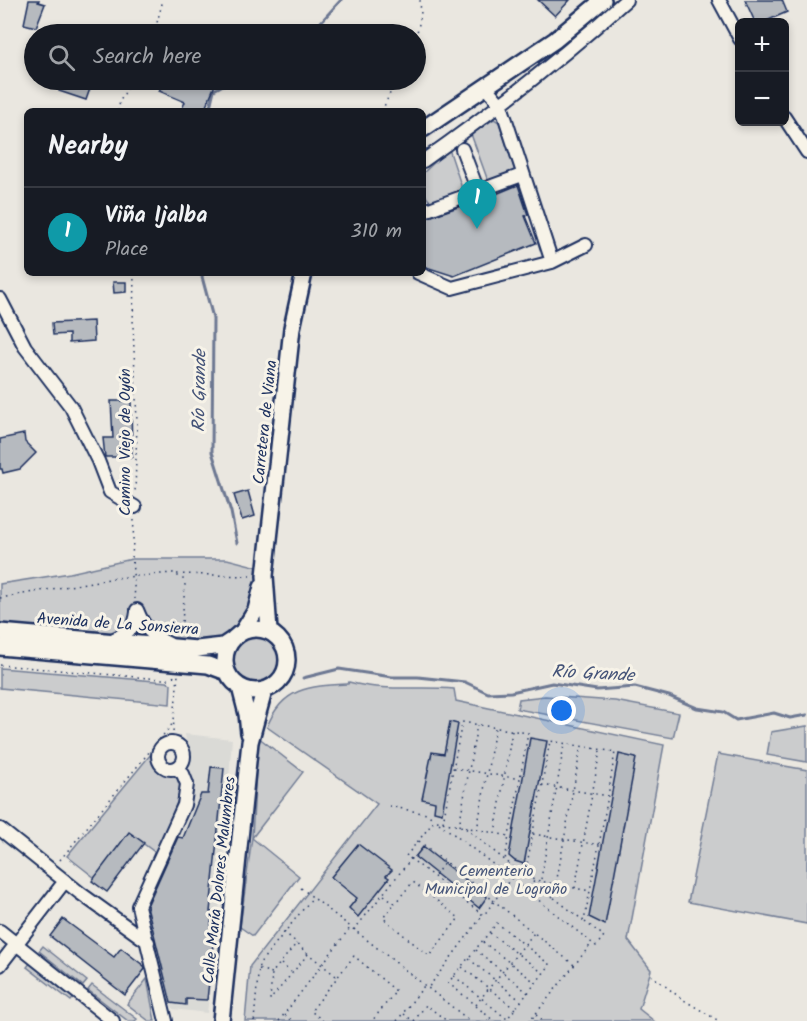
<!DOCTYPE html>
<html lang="en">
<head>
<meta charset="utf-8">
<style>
	body { margin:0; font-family:Kalam,sans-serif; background:#242831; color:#f1f3f6 }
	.controls { position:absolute; right:18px; top:18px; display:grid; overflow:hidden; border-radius:9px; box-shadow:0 3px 9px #0003 }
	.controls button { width:54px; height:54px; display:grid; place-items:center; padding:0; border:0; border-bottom:2px solid #363941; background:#171b24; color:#f1f3f6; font:30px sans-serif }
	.you { position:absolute; left:562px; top:711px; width:21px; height:21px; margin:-15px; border:4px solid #fff; border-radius:50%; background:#1a73e8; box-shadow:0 0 0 9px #1a73e833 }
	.badge { display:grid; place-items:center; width:39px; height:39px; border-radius:50%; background:#b45309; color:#fff; font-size:20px; font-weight:700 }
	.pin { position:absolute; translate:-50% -50px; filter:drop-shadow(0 2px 3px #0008) }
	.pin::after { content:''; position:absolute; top:32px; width:21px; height:18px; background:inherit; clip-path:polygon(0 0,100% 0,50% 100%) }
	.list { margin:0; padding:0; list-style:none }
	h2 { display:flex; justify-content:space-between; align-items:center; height:78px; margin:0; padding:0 24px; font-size:26px }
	h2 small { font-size:20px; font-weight:400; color:#9ea1a6 }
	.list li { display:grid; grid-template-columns:39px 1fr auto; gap:18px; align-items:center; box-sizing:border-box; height:90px; padding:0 24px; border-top:2px solid #363941 }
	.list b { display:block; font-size:22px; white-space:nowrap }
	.list p { margin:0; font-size:20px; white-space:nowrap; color:#9ea1a6 }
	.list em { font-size:20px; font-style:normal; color:#9ea1a6 }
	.icon { flex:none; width:33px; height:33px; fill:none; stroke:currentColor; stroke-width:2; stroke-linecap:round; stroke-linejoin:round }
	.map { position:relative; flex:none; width:807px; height:1021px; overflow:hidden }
	.search { position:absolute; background:#171b24; box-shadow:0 3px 9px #0003; left:24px; top:24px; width:402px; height:66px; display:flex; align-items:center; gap:15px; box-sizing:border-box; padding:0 21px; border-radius:33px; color:#9ea1a6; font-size:22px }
	.panel { position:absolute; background:#171b24; box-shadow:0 3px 9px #0003; left:24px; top:108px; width:402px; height:168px; border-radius:9px }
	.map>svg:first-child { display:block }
	.built { fill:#dadad6 }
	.green { fill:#cbcccd; stroke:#737e96; stroke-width:1.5 }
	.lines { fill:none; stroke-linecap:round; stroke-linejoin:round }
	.stream { stroke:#6d7892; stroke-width:3 }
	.building { fill:#b6babf; stroke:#1b2f5e; stroke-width:1.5 }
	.minor-casing { stroke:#1b2f5e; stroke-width:16 }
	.major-casing { stroke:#1b2f5e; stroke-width:20 }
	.path { stroke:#1b2f5e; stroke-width:1.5; stroke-dasharray:1.5 4.5; stroke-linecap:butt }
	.minor { stroke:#f7f3e8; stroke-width:12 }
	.major { stroke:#f7f3e8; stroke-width:15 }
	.labels { text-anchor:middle; stroke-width:6; stroke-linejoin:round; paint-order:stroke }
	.street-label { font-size:16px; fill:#1b2f5e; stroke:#f7f3e8 }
	.park-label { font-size:16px; fill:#47567a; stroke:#f7f3e8 }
	.water-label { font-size:18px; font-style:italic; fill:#445378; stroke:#f7f3e8 }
</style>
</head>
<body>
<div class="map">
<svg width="807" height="1021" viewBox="0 0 807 1021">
	<rect width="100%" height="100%" fill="#eae7e0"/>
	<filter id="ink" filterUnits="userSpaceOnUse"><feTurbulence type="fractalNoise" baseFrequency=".0167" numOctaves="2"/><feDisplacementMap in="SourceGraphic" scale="12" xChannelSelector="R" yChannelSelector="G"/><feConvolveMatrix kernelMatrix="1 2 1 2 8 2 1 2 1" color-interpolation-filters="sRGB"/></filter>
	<g filter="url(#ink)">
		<path class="built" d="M185,734L232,739L218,925L207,1013L173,1009L146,917L148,894L193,793Z"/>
		<path class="green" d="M494,119L499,122L515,171C509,178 498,181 488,181L471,134Z
			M449,149L461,185V192C433,204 423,211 423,173Z
			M132,559H227L266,569L243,631L223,646L0,632V584L70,573Z
			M232 661a24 24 0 1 1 48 0a24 24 0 1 1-48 0Z
			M0,668L167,682L171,684L170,704L0,688Z
			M349,682C384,692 419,686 454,689L456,701L664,745L628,940L651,970L639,1009L654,1021H245L250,966L377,804L267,727C282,687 310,686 348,684Z
			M545,696L615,701L679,713L673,738L517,709L519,699Z
			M807,726V762L767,755L771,732Z
			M258,737L303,772L252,838L299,876L253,936L240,927L252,837Z
			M151,754C161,779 183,766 180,795L156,853L129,833L95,878L67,856Z
			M718,754L807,770V924L688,902Z
			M43,946L87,981L83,986L39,951Z
			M31,962L75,996L71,1001L27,967Z
			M147,979L155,1021H149L127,1004Z
			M92,985L137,1019L135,1021H128L88,990Z"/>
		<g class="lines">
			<path class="stream" d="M310,34L341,0
				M209,111L214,90L232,80
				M203,273L202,277L213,318L212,452L231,512L237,543
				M303,678L339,669L392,677H418L465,682L488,693L511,692L552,683L597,690L635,687L669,696L697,708L723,712L736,720L774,713L790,718L807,715"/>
		</g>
		<path class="building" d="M29,0H39L38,2L45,4L36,27L24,24Z
			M538,0H570L555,16Z
			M745,0H782L787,12L764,22H755Z
			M63,80H81L92,83L86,100L59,91Z
			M165,80L173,84L175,80H217L204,111H181L185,102L159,91Z
			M518,185L528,215L525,216L536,243L454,276L423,266V219L461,206L462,208Z
			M113,282H126V292L114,293Z
			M93,321L94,341L69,343V334L53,335L52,323Z
			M111,401H131L132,457H105L103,438H113Z
			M24,434L25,442L36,453L20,469L3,473L2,469H0V439Z
			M248,491L255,516L242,520L234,495Z
			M450,722L458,724L442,813L434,811L435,802L422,799L432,752L444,754Z
			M530,738L547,741L524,864L515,861L509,856Z
			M619,754L636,758L605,925L589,917Z
			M211,767L224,768L210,912H212L211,925H215L207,1000L186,999V1005L171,1003L147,906L178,837L183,838L201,794H208Z
			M129,832L144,843L107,892L92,881Z
			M358,844L392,870L386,876L389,878L358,917L349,908L357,898L331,877Z
			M423,847L487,897L479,908L415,857Z
			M63,919L114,957L121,948L144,966L145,969L125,995L50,936Z"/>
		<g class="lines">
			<defs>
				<path id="minor" d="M719,0L740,39
					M486,87L501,105L552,262
					M784,117L807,152
					M462,149L478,191
					M423,161C494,111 562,58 626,0
					M423,209L424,211L522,175
					M418,273L452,288L552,262L586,245
					M0,299L25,347L71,407L98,461L110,492L135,507
					M137,610C144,628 152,636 169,644
					M110,641C126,633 135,631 137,612
					M158 756a13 13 0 1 1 26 0a13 13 0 1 1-26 0Z
					M0,829L80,893L148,942
					M0,931L113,1021
					M0,965L65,881
					M166,1021L138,906L184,805L187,784L183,774L176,768"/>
				<path id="major" d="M423,129L555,40L603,0
					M225 660a31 31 0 1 1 62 0a31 31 0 1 1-62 0Z
					M243,631L256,610L262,587
					M269,631L265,576L292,328L304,273
					M0,632L197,649L223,646L232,640
					M0,647L208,665L227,672
					M240,687L247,714L249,733
					M221,1021L250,742L264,691"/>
			</defs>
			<use href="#minor" class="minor-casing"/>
			<use href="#major" class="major-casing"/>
			<path class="path" d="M154,34L163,0
				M416,37L421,15L420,0
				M118,111L120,101L132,80
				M382,111L396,80
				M134,273L133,326L137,422L135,494
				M134,520L132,559L135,599
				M177,574L250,576
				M0,598L115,578L173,573L183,579L185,585L181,635
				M0,665L160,679H169L177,675
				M172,743L178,675
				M454,768L520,779L509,836
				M542,785L608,796L599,845
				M389,806L427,814L434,819
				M437,821L464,827L527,878C548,883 569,887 590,891L584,921L553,897L556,884L581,747
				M443,822L462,722L528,733L520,779
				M439,823L511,878L484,915
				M459,826L477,725
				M465,827L509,836L505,860
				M477,830L495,728
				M495,833L512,731
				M533,834L599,845L590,890
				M419,841L493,900
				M411,859L406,856L435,820
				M60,860L174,722
				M435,875L445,862
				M525,875L550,741L615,752L608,796
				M511,878L592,943L530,1021
				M528,878L553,897
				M541,879L564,745
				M301,888L470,1021
				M575,888L600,751
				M384,895L395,903L413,882L459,918L429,956L383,918L395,903
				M493,900L574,965
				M585,922L604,936L596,946L593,943
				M354,930L411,859L483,915L428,988
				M284,932L297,943L296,944
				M490,933L543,973
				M483,942L536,983
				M476,950L528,993
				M308,954L270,1000L272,973L296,944L336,976
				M469,959L521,1001
				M281,964L291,972
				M462,967L515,1009
				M259,969L272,973
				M651,975L682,999L719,1021
				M454,976L507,1019L550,965L497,923L448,983L476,1005L481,998L534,933
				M476,1006L494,1021
				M404,1014L413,1021
				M285,1015L293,1021
				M536,1015L543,1021
				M254,1021L259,964L313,897
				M279,1021L350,928
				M323,1021L311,1011L354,956L396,991L372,1021
				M397,1021L424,986
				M414,1021L426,1005L447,1021"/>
			<use href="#minor" class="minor"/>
			<use href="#major" class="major"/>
		</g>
	</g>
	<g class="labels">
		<g class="street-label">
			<text transform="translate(264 422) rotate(-84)" y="6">Carretera de Viana</text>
			<text transform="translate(124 442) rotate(-90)" y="6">Camino Viejo de Oyón</text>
			<text transform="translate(118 623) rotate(4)" y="6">Avenida de La Sonsierra</text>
			<text transform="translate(218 880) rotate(-84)" y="6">Calle María Dolores Malumbres</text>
		</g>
		<g class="park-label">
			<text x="496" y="876">Cementerio<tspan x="496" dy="18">Municipal de Logroño</tspan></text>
		</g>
		<g class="water-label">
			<text transform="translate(199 391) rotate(-89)" y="6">Río Grande</text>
			<text transform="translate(593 673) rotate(3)" y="6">Río Grande</text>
		</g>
	</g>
</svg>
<div class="controls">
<button>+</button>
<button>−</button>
</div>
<div class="you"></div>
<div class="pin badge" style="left:477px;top:229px;background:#0f9aa8">1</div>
<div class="search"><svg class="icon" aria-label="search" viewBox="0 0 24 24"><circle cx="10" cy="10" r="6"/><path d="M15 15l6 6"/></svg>Search here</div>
<section class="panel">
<h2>Nearby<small></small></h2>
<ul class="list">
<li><span class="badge" style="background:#0f9aa8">1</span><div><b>Viña Ijalba</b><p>Place</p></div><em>310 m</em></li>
</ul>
</section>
</div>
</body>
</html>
